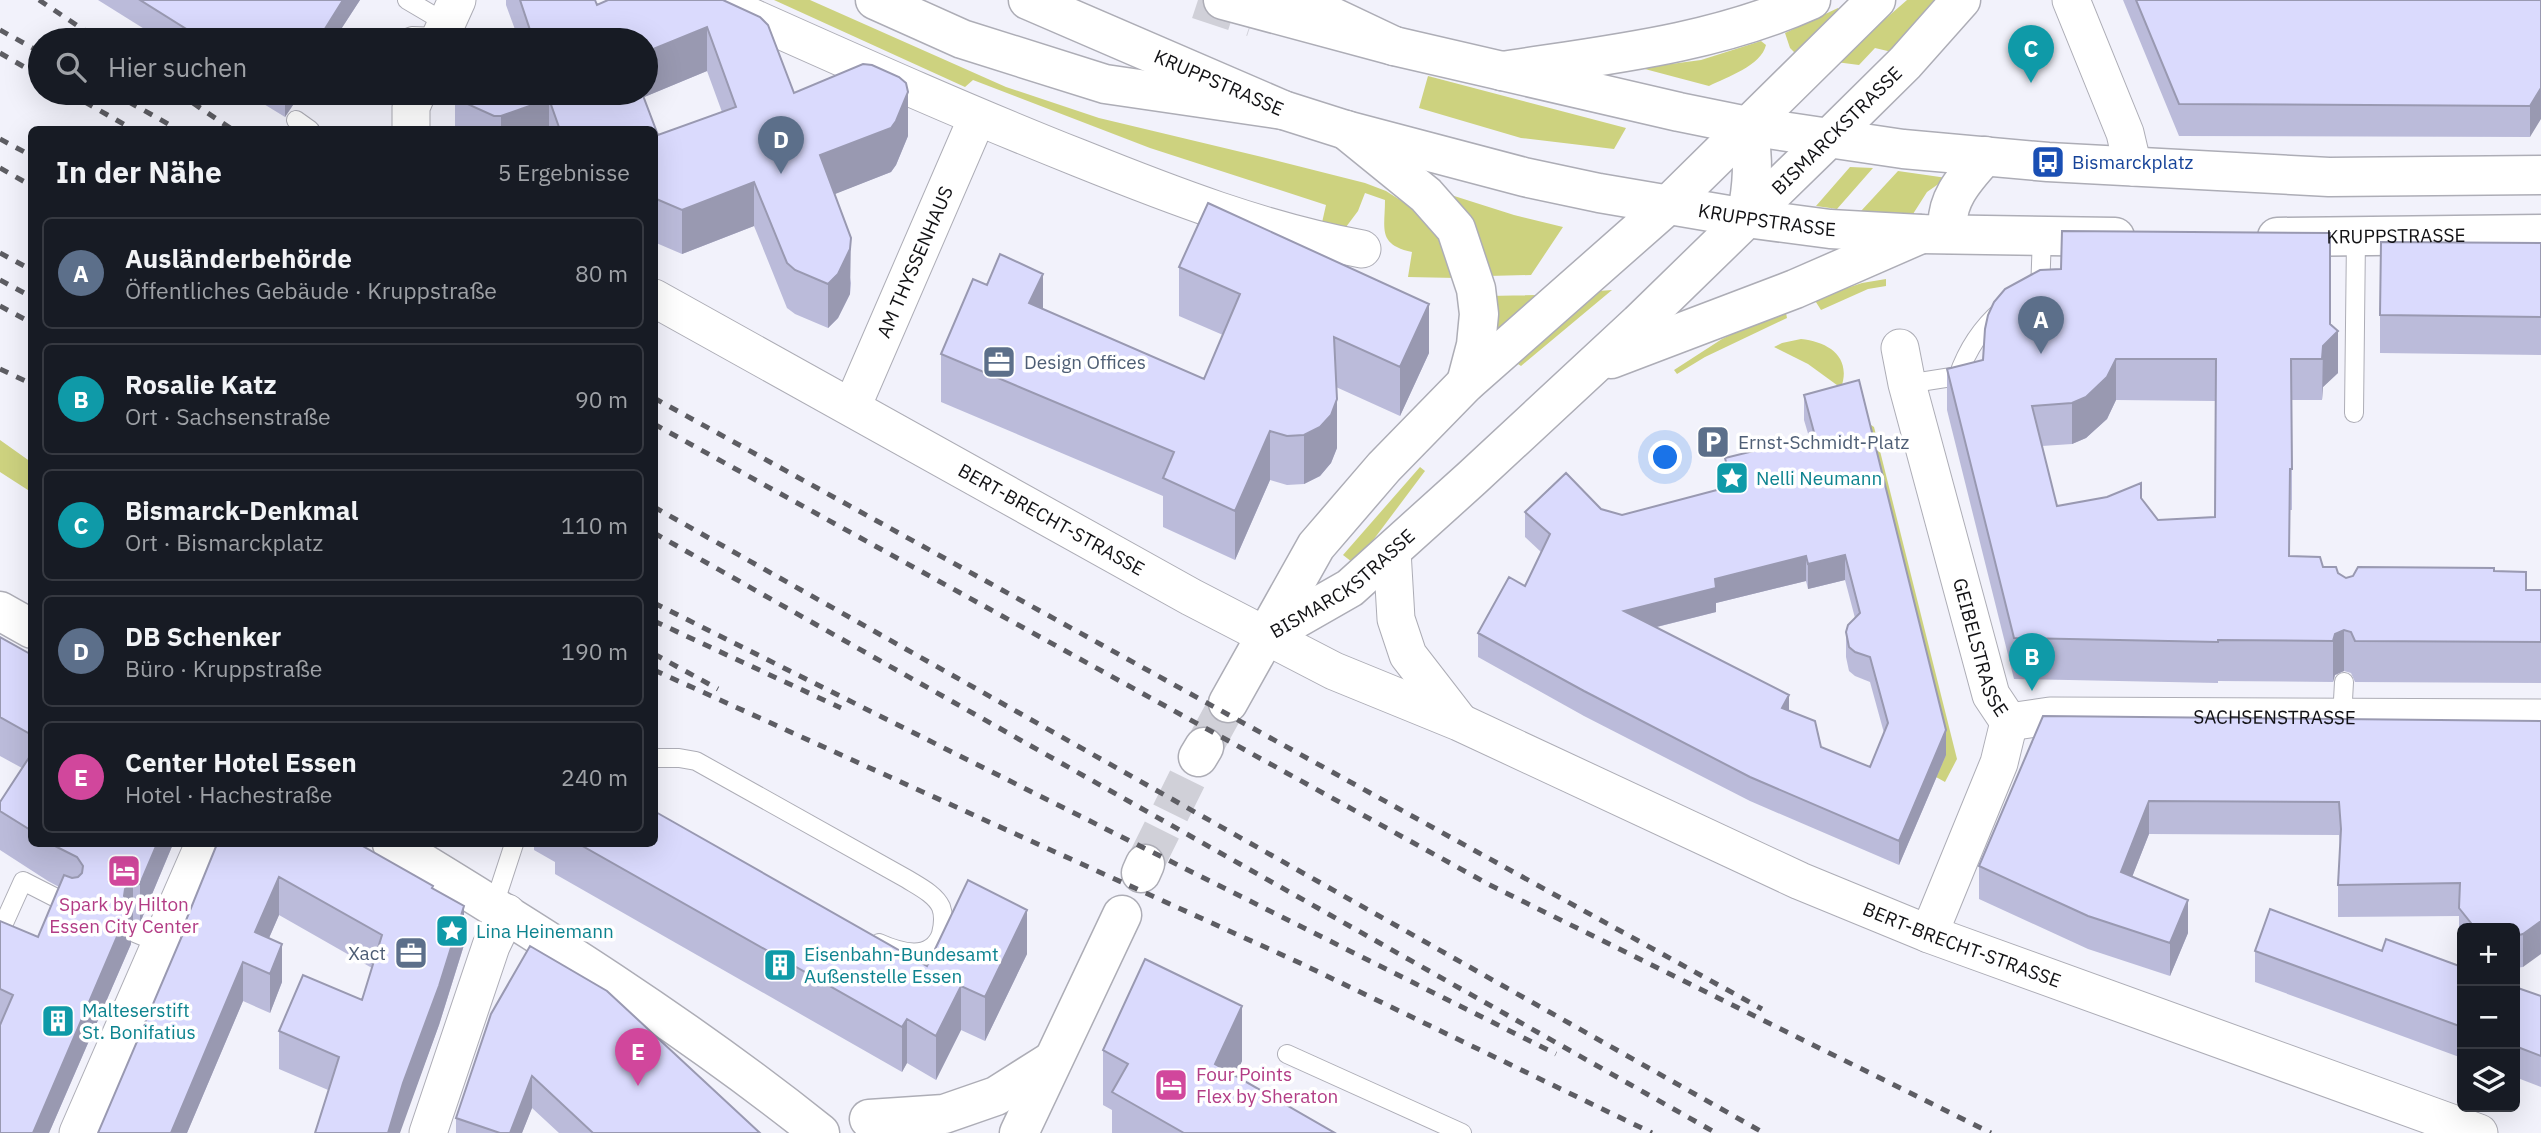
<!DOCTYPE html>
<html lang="de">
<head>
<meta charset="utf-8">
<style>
	body { margin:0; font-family:"IBM Plex Sans",sans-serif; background:#20242c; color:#f1f3f6 }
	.controls { position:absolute; right:21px; bottom:21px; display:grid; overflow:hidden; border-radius:10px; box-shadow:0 7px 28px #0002 }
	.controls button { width:63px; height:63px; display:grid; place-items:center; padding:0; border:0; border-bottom:2px solid #363941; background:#171b24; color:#f1f3f6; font:35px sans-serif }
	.you { position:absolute; left:1666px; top:458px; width:24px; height:24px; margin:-18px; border:5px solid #fff; border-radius:50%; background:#1a73e8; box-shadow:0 0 0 10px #1a73e833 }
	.badge { display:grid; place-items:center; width:46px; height:46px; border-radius:50%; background:#0f766e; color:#fff; font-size:23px; font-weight:700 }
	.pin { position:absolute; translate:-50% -58px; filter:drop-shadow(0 2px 4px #0008) }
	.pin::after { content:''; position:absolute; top:37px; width:24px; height:21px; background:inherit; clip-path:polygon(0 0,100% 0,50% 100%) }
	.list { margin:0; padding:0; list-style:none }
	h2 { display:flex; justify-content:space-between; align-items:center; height:91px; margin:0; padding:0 28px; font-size:30px }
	h2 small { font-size:23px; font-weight:400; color:#9ea1a6 }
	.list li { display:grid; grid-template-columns:46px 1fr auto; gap:21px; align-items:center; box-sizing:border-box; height:112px; margin:0 14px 14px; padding:0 14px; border:2px solid #363941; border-radius:10px }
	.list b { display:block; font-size:26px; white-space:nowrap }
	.list p { margin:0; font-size:23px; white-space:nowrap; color:#9ea1a6 }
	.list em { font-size:23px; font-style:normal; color:#9ea1a6 }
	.icon { flex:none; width:38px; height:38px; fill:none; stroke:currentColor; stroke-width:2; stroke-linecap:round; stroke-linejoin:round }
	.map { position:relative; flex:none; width:2541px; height:1133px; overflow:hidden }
	.search { position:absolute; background:#171b24; box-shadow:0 7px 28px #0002; left:28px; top:28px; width:630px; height:77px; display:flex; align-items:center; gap:18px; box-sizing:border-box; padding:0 24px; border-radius:38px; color:#9ea1a6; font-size:26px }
	.panel { position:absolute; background:#171b24; box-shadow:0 7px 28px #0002; left:28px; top:126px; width:630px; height:721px; border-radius:10px }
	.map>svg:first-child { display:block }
	.green { fill:#cdd27f }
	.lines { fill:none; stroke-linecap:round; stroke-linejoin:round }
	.secondary-tunnel { stroke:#d0d0d8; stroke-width:38; stroke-dasharray:38 19; stroke-linecap:butt }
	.highway-tunnel { stroke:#d0d0d8; stroke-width:38; stroke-dasharray:38 19; stroke-linecap:butt }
	.lane-casing { stroke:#adadb6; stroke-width:20 }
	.street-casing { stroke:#adadb6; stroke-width:39 }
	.secondary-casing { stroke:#adadb6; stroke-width:41 }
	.primary-casing { stroke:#adadb6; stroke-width:41 }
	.highway-casing { stroke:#adadb6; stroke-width:41 }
	.lane { stroke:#fff; stroke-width:18 }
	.street { stroke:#fff; stroke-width:37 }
	.secondary { stroke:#fff; stroke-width:38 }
	.primary { stroke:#fff; stroke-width:38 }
	.highway { stroke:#fff; stroke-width:38 }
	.rail { stroke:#5d5d63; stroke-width:5; stroke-dasharray:9 9; stroke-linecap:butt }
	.wall { fill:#bbbbda; fill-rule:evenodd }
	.shaded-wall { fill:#9999b1 }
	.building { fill:#dadafd; stroke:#9999b1; stroke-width:2; fill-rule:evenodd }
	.labels { text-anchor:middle; stroke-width:7; stroke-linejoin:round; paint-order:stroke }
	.street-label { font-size:19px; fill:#121215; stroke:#fff }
	.transit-label { font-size:19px; fill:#164399; stroke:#fff; text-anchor:start }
	.service-label { font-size:19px; fill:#4e5e75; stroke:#fff; text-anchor:start }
	.culture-label { font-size:19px; fill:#0d838f; stroke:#fff; text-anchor:start }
	.hotel-label { font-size:19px; fill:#b23c85; stroke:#fff }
</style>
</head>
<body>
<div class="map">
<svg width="2541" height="1133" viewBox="0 0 2541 1133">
	<rect width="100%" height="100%" fill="#f2f2fb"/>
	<path class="green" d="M774,0H810L1006,87L1099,118L1262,157L1365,183L1386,191L1408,205L1443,236L1457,278L1408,277L1412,252C1377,244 1385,229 1385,200L1365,193L1358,211L1346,227H1321L1326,205L1150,148L973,80L965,87Z
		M1907,0H1937L1896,53L1875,48L1859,65L1836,62Z
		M1838,8L1841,12L1798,56L1790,48L1785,33Z
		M1761,41L1766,45C1761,66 1727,77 1709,86L1641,68L1701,60Z
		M1428,76L1626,128L1614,149L1521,138L1419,108Z
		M1850,167L1873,168L1837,209L1816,206Z
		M1898,171L1947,178L1927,192L1913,214L1861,211Z
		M1451,195L1514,215L1563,227L1531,275L1488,276Z
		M1886,279V286L1868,289L1821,310L1814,299L1862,283Z
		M1612,290L1521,366L1518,364L1523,357L1599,291Z
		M1537,295L1491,337L1488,296Z
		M1785,308L1787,318L1705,357L1677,374L1674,370L1722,339Z
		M1801,339C1829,342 1852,357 1841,388L1808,364L1774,347L1782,343Z
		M1868,423L1874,427L1957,759L1945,782L1936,777Z
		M0,440L31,462V492L0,472Z
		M1420,467L1425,471L1374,539L1352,562L1343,555Z"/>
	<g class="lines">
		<path class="secondary-tunnel" d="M1204,747L1228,703
			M1145,864L1198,757"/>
		<path class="highway-tunnel" d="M1198,0L1253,18"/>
		<defs>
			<path id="lane" d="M407,0L446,23
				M402,40L412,36L441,37
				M296,120L310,130
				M2040,292L2042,236
				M1907,384L1958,376C1967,350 1981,328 2002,310
				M2354,413L2356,237
				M2342,718L2344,682
				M654,758H679L696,761L907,879C918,886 935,894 941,907C944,915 943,926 941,934C931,962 899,952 879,943
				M494,905L514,844
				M0,932L23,881L72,906
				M135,933L159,943
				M1287,1054L1462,1133"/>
			<g id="street">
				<path d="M713,0C834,54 955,109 1079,158C1171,195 1264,231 1362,249"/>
				<path d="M2071,0L2125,133L2133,167"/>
				<path d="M439,40L457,0"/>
				<path d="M411,130V107L417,93"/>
				<path id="s1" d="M654,298L1191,597L1334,671L1459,722L1800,881L1929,934L2479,1133"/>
				<path id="s2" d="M1900,348L1907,384L1991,695L2009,722L1999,763L1929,934"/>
				<path id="s3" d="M852,407L977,118"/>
				<path d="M1392,551L1396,619L1408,655L1459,721"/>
				<path id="s4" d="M2009,722L2050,716L2541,718"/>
				<path d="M78,1133L204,844"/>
				<path d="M428,1133L491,946L507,913"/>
			</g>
			<g id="secondary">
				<path d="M1502,71C1607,55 1713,44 1811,0"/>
				<path d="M1346,130L1426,195L1456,229L1476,289L1479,314L1476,345L1466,383"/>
				<path d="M1611,359L1795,289L1921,234"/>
				<path d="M0,611L32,629"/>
				<path id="s5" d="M1266,636L1350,588L1472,478L1639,323L1829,138L1905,63L1961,0"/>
				<path d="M1228,703L1316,546L1384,467L1466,383L1669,204L1876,0"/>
				<path d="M1198,757L1204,747"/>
				<path d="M392,844C540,934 685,1025 820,1133"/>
				<path d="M1141,873L1145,864"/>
				<path d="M869,1119L944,1114L996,1096L1053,1060"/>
				<path d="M1019,1133L1122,915"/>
			</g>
			<g id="primary">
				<path id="s6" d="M1028,0L1283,110L1346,130L1524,177L1599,193L1746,218L1830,229L1921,234L2115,237"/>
				<path d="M1223,0L1394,46L1679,112L1748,126L1903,149L2048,162L2329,177L2541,175"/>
				<path d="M1746,218C1753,184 1754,160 1748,126"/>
				<path d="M1949,234C1942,203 1965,178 1985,156"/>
				<path id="s7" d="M2277,237L2541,234"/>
			</g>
			<path id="highway" d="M875,0L962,39L1105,84L1283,110
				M1297,0L1394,46"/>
		</defs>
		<use href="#lane" class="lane-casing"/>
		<use href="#street" class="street-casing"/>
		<use href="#secondary" class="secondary-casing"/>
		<use href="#primary" class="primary-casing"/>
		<use href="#highway" class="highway-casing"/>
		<use href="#lane" class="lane"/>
		<use href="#street" class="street"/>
		<use href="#secondary" class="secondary"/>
		<use href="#primary" class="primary"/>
		<use href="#highway" class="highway"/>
		<path class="rail" d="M39,0L99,40
			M0,30L40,52
			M0,53L40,76
			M69,93L134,130
			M113,93L179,130
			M178,93L233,130
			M0,139L32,156
			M0,168L32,186
			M0,253L32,270
			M0,280L32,297
			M0,306L32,323
			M0,369L32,384
			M654,398L1762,1009
			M654,424L1488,884L1991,1133
			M654,507L1764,1133
			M654,533L1716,1133
			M654,603L1556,1054
			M654,621L841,708
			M654,654L718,689
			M654,670L1300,963L1652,1133"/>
	</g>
	<path class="wall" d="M98,0H360L334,40H162Z
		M506,0H595L597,5L723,0L794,93L908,136L896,165L891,172L834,194L851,283L850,294L838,318L828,328L795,314L787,308L754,226L682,254L654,242V130H455V93L517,35L506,5ZM707,71L722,112L658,135L644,97Z
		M2123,0H2541L2530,137L2179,136Z
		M246,93H301L285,117Z
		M2541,243V355L2380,353V315Z
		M1179,267L1429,353L1400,416L1336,387L1337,448L1331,463L1320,476L1304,484L1287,485L1270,480L1235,560L1163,527V496L941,402V354L987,285L1204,379L1223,335L1179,316Z
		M2330,324L2338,373L2323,387L2322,400H2292V510H2290L2289,556L2323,567L2346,578L2494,571L2526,590H2541V683L2355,682L2351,673L2344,671L2335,675L2333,682L2218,681V683L2014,679L1947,410V369ZM2116,400L2215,401V517L2158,520L2057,506L2042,446L2072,444L2086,438L2107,419Z
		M1804,395L1946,755L1899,865L1750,801L1584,716L1478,657V633L1525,586L1541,552L1525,537V512L1601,509L1622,515L1726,488L1725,483V458L1809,437L1804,420ZM1845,580L1855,618L1846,632V657L1849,671L1855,676L1870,682L1884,733L1870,767L1821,747L1789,711L1657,627L1716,612V603L1806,581L1808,589Z
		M0,637L32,655V844H173L140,923L133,922L131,924V944L49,1133H0V921L38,937L59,887L48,881L0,850V802L22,768L0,756Z
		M2043,716L2541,721L2523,967L2515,968V928H2462V945L2459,940V916L2338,917V885L2340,847L2339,835L2149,834L2132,877L2188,933L2170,976L2088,949L1979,899V866Z
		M217,844L433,888L464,945L439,1025L403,1122L279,1069V1031L362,1000L372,968L279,915L269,938L282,982L270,1013L243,1001L187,1133H98L180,942V935Z
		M534,844H654L927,966L1027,954L985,1041L961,1030L936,1080L907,1063L902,1072L555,874V862L534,850Z
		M2255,951H2382L2462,967V1058L2255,982Z
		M2515,987L2541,996V1087L2515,1077Z
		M491,1014L760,1133H559L532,1108L522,1133H456V1118Z
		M1103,1050L1242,1061L1235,1075L1335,1133H1112V1110L1103,1105Z"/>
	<path class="shaded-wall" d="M343,0H360L334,40H318Z
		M707,27V71L630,103V93H646V52Z
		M2541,88V119L2530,137V106Z
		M908,92V136L896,165L891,172L820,200V155Z
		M285,93H301L285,117Z
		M549,99V130H501V116Z
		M754,182V226L682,254V210Z
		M851,238L850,294L838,318L828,328V284Z
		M1043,274V323L1029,303Z
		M1429,304V353L1400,416V367Z
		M2338,331V373L2323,387L2322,400L2323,346Z
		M2116,359V400L2107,419L2086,438L2072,444V403Z
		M1337,399V448L1331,463L1320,476L1304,484V435Z
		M1270,431V480L1235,560V511Z
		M1845,555V580L1808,589V564Z
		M1806,556V581L1716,603V612L1624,635V611L1715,579Z
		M2344,630V671L2335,675L2333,682V641L2335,634Z
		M1789,695V720L1782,708Z
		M1946,730V755L1899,865V841Z
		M2149,801V834L2121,905V872Z
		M157,844H173L140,923V884Z
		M279,877V915L256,968L255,932Z
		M133,883V922L131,924V944L49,1133H33L124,896L125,889Z
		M2188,900V933L2170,976V943Z
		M464,906V945L439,1025L400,1133H388L403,1083Z
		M1027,910V954L985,1041V997Z
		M2541,921V954L2523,967V934Z
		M282,944V982L270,1013V974Z
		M243,962V1001L187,1133H171Z
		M961,986V1030L936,1080V1036Z
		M1242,1006V1061L1215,1119V1064Z
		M907,1019V1063L902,1072V1027Z
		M532,1076V1108L522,1133H510Z"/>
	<path class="building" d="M140,0H343L318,40H204Z
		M520,0H595L597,5L608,0H723L760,17L768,25L794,93L863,64L872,65L899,77L906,83L908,92L896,121L891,128L820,155L851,238L850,249L838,274L828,284L795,270L787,263L754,182L682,210L654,198V130H560L549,99L501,116H494L463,102L455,93H642L658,135L736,107L707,27L646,52V40H505L530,30Z
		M2136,0H2541V88L2530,106L2179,104Z
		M1208,203L1429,304L1400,367L1334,337L1337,399L1331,415L1320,427L1304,435L1287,436L1270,431L1235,511L1163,478L1174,452L941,354L973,279L987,285L1000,254L1043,274L1029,303L1204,379L1240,294L1179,267Z
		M2062,231L2330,233V324L2338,331L2323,346L2322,359H2291L2292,469H2290L2289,556L2320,557L2323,567H2336L2338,573L2346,578L2353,576L2358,567L2494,568V571L2526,572V590H2541V642L2355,641L2351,632L2344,630L2335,634L2333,641L2218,640V642L2014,638L1947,369L1983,360L1985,329L1988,315L1994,302L2005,289L2040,270L2061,269ZM2116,359H2216L2215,517L2158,520L2141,498V483L2107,497L2057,506L2032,406L2072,403L2086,397L2107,377Z
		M2381,242L2541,243V317L2380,315Z
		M1859,380L1946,730L1899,841L1750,777L1584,691L1478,633L1509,577L1525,586L1550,534L1525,512L1566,473L1601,509L1622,515L1732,486L1725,458L1815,436L1804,395ZM1845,555L1860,613L1848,625L1846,632L1849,647L1855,652L1870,657L1888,723L1870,767L1821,747L1815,721L1782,708L1789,695L1624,611L1716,588L1715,579L1806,556L1808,564Z
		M0,637L32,655V735L0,717Z
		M2043,716L2541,721V921L2523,934L2515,936V928H2475L2459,908L2460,883L2338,885L2341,829L2339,802L2149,801L2121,872L2188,900L2170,943L2088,916L1979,866Z
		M32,753V831L0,811V802Z
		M654,811L927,966L968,880L1027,910L985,997L961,986L936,1036L907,1019L902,1027L579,844H654Z
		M51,844H157L140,884L133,883L125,889L124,896L131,904L33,1133H0V1025L13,995L0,989V921L38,937L64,875L72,878L78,877L82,873L83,866L77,857Z
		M217,844H359L433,886L432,888L464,906L439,986L403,1083L388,1133H315L339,1057L279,1031L303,975L362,1000L382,935L279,877L255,932L282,944L270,974L243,962L171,1133H98L182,936L180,935Z
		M2270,909L2382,951L2386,939L2462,967V1027L2255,951Z
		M530,946L607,991L760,1133H593L532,1076L510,1133H500L456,1118L491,1014Z
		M1145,959L1242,1006L1215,1064L1335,1133H1184L1112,1092L1128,1064L1103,1050Z
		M2515,987L2541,996V1056L2515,1046Z"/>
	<defs>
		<symbol id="bus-square" viewBox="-11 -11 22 22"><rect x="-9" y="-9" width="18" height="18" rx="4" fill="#1a4fb4" stroke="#fff"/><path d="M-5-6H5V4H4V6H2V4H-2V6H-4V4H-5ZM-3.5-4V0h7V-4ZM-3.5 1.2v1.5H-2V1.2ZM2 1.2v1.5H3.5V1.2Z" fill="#fff"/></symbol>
		<symbol id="office-square" viewBox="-11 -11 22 22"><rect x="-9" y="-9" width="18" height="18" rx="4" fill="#5c6f8a" stroke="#fff"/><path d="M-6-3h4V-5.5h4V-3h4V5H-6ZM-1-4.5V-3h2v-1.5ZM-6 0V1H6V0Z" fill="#fff"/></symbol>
		<symbol id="parking-square" viewBox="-11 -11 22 22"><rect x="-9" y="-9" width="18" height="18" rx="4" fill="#5c6f8a" stroke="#fff"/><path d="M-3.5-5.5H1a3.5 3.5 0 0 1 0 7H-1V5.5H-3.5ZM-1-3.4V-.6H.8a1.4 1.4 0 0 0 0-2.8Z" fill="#fff"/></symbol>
		<symbol id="sight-square" viewBox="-11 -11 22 22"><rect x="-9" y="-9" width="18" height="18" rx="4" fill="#0f9aa8" stroke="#fff"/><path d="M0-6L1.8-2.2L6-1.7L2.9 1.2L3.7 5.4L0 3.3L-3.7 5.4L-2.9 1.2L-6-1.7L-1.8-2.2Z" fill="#fff"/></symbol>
		<symbol id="hotel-square" viewBox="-11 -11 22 22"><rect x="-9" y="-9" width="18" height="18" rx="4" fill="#d1479c" stroke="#fff"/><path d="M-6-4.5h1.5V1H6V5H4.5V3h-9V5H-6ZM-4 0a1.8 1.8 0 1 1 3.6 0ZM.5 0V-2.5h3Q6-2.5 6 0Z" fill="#fff"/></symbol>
		<symbol id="building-square" viewBox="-11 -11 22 22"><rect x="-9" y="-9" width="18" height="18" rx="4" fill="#0f9aa8" stroke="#fff"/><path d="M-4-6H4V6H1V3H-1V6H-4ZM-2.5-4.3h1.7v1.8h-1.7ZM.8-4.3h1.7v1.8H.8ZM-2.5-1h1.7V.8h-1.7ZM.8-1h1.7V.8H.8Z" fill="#fff"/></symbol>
	</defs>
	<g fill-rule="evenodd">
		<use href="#bus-square" x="2029" y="143" width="38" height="38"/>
		<use href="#office-square" x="980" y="343" width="38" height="38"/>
		<use href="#parking-square" x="1694" y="423" width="38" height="38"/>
		<use href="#sight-square" x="1713" y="459" width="38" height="38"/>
		<use href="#hotel-square" x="105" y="852" width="38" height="38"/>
		<use href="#sight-square" x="433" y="912" width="38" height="38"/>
		<use href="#office-square" x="392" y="934" width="38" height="38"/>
		<use href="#building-square" x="761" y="946" width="38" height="38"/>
		<use href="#building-square" x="39" y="1002" width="38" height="38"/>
		<use href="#hotel-square" x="1152" y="1066" width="38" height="38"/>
	</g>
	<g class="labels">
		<g class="street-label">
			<text dy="7" stroke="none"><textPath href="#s6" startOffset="208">KRUPPSTRASSE</textPath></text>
			<text dy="7" stroke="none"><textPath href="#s5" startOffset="765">BISMARCKSTRASSE</textPath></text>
			<text dy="7" stroke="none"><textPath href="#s6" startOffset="775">KRUPPSTRASSE</textPath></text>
			<text dy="7" stroke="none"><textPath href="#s7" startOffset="119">KRUPPSTRASSE</textPath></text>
			<text dy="7" stroke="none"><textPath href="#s3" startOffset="158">AM THYSSENHAUS</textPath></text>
			<text dy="7" stroke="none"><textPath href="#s1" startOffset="455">BERT-BRECHT-STRASSE</textPath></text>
			<text dy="7" stroke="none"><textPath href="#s5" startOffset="93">BISMARCKSTRASSE</textPath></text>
			<text dy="7" stroke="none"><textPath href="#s2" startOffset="310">GEIBELSTRASSE</textPath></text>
			<text dy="7" stroke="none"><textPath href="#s4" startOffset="266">SACHSENSTRASSE</textPath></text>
			<text dy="7" stroke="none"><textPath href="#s1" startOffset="1461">BERT-BRECHT-STRASSE</textPath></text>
		</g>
		<g class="transit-label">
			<text x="2072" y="169">Bismarckplatz</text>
		</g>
		<g class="service-label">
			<text x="1024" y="369">Design Offices</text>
			<text x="1738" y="449">Ernst-Schmidt-Platz</text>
			<text x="386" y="960" text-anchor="end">Xact</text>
		</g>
		<g class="culture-label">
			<text x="1756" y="485">Nelli Neumann</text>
			<text x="476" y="938">Lina Heinemann</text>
			<text x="804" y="961">Eisenbahn-Bundesamt<tspan x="804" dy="22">Außenstelle Essen</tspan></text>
			<text x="82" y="1017">Malteserstift<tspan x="82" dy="22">St. Bonifatius</tspan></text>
		</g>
		<g class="hotel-label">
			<text x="124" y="911">Spark by Hilton<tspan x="124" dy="22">Essen City Center</tspan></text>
			<text x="1196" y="1081" text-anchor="start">Four Points<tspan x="1196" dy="22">Flex by Sheraton</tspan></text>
		</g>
	</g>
</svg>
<div class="controls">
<button>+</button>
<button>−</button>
<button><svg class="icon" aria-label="layers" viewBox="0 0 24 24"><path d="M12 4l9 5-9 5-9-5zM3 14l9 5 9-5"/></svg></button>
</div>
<div class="you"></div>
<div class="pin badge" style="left:2041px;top:354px;background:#5c6f8a">A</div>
<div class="pin badge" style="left:2032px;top:691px;background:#0f9aa8">B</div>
<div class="pin badge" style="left:2031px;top:83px;background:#0f9aa8">C</div>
<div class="pin badge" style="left:781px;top:174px;background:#5c6f8a">D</div>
<div class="pin badge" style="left:638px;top:1086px;background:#d1479c">E</div>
<div class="search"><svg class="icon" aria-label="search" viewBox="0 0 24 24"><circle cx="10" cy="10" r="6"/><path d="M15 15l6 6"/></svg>Hier suchen</div>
<section class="panel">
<h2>In der Nähe<small>5 Ergebnisse</small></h2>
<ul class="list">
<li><span class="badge" style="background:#5c6f8a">A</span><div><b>Ausländerbehörde</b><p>Öffentliches Gebäude · Kruppstraße</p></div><em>80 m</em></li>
<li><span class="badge" style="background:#0f9aa8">B</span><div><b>Rosalie Katz</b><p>Ort · Sachsenstraße</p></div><em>90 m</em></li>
<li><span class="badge" style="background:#0f9aa8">C</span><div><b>Bismarck-Denkmal</b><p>Ort · Bismarckplatz</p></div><em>110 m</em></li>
<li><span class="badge" style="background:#5c6f8a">D</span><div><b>DB Schenker</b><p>Büro · Kruppstraße</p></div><em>190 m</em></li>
<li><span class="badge" style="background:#d1479c">E</span><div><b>Center Hotel Essen</b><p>Hotel · Hachestraße</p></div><em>240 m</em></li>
</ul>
</section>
</div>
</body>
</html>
